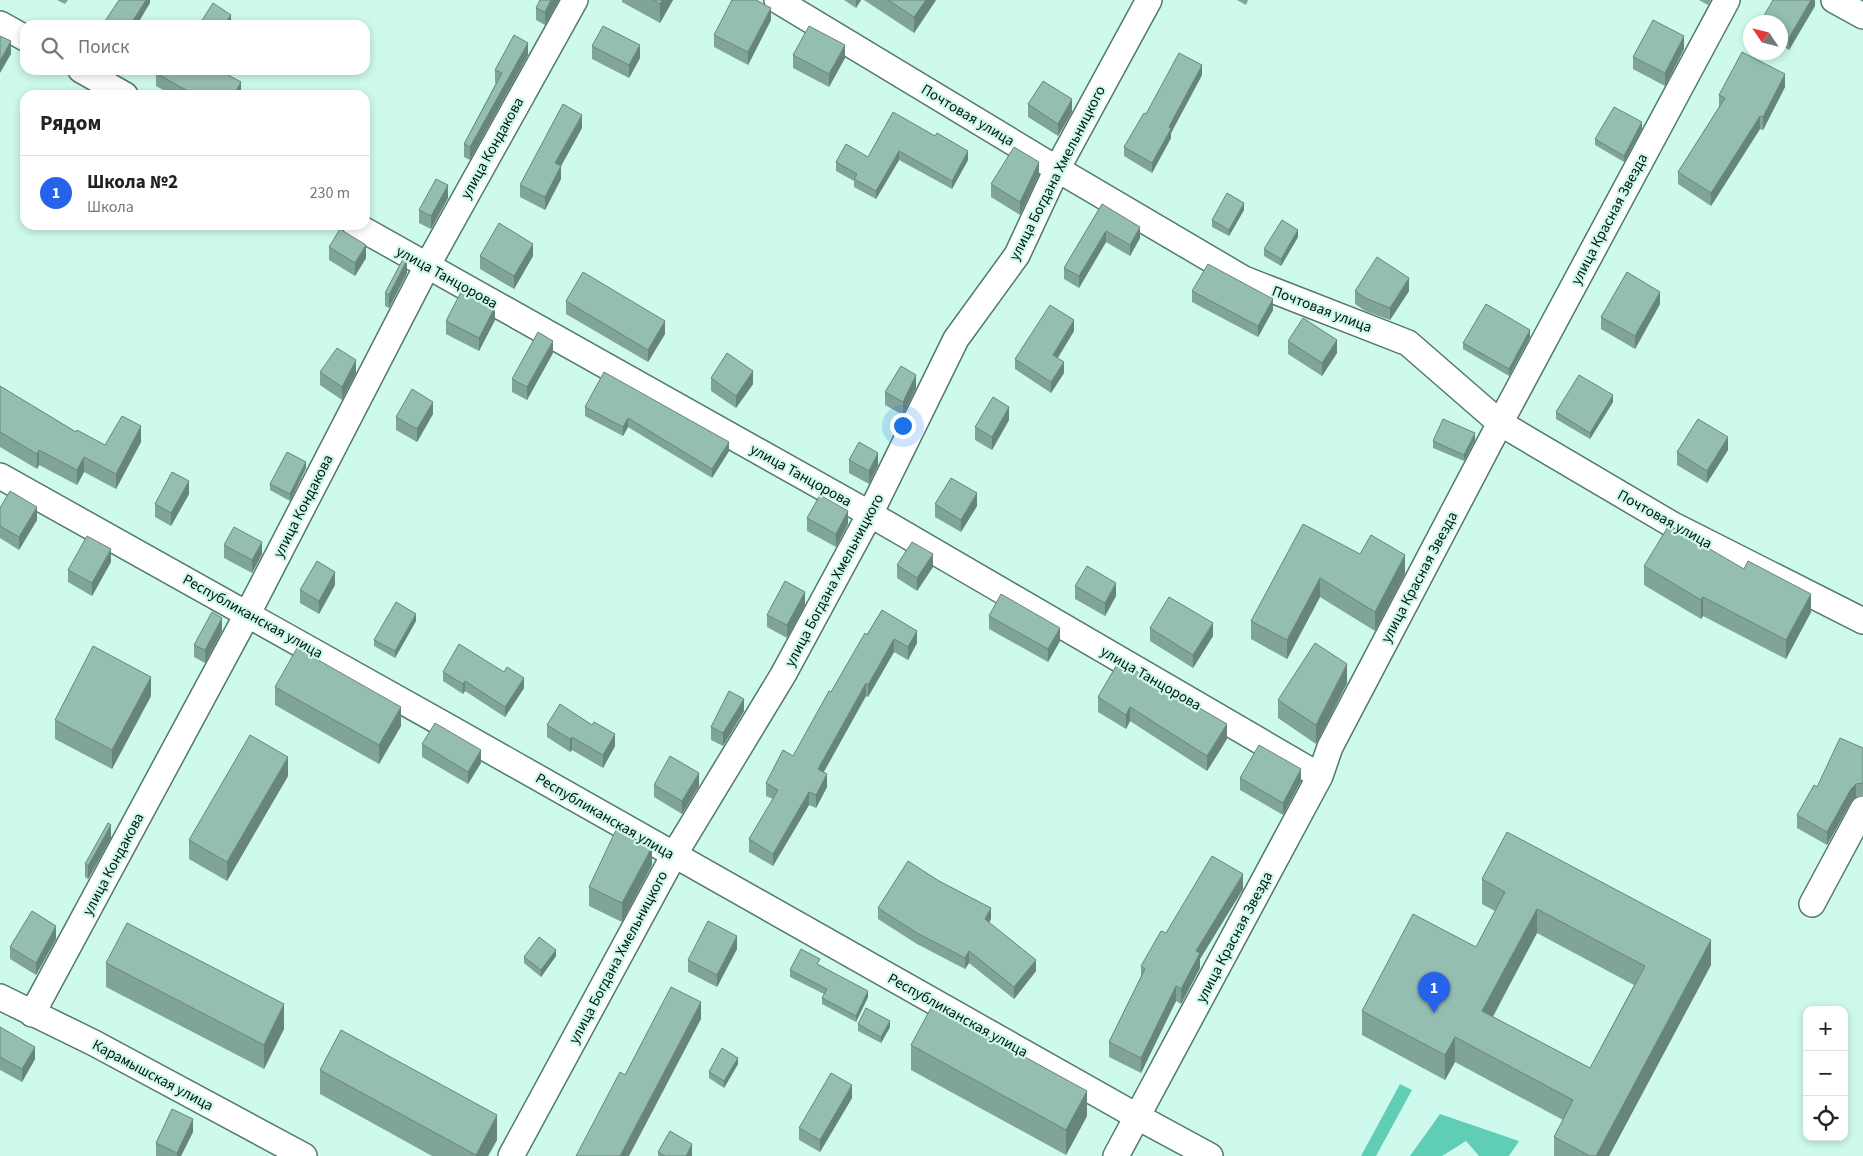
<!DOCTYPE html>
<html lang="ru">
<head>
<meta charset="utf-8">
<style>
	body { margin:0; font-family:"Source Sans 3",sans-serif; background:#f6f6f6; color:#222 }
	.controls { position:absolute; right:15px; bottom:15px; display:grid; overflow:hidden; border-radius:10px; box-shadow:0 2px 8px #0003 }
	.controls button { width:45px; height:45px; display:grid; place-items:center; padding:0; border:0; border-bottom:1px solid #e0e0e0; background:#fff; color:#222; font:25px sans-serif }
	.compass { position:absolute; left:1743px; top:15px; width:45px; height:45px; border-radius:50%; background:#fff; box-shadow:0 2px 8px #0003; rotate:305deg }
	.you { position:absolute; left:902px; top:425px; width:18px; height:18px; margin:-12px; border:4px solid #fff; border-radius:50%; background:#1a73e8; box-shadow:0 0 0 8px #1a73e833 }
	.badge { display:grid; place-items:center; width:32px; height:32px; border-radius:50%; background:#2563eb; color:#fff; font-size:16px; font-weight:700 }
	.pin { position:absolute; translate:-50% -41px; filter:drop-shadow(0 1px 2px #0008) }
	.pin::after { content:''; position:absolute; top:26px; width:18px; height:15px; background:inherit; clip-path:polygon(0 0,100% 0,50% 100%) }
	.list { margin:0; padding:0; list-style:none }
	h2 { display:flex; justify-content:space-between; align-items:center; height:65px; margin:0; padding:0 20px; font-size:21px }
	h2 small { font-size:16px; font-weight:400; color:#767676 }
	.list li { display:grid; grid-template-columns:32px 1fr auto; gap:15px; align-items:center; box-sizing:border-box; height:75px; padding:0 20px; border-top:1px solid #e0e0e0 }
	.list b { display:block; font-size:19px; white-space:nowrap }
	.list p { margin:0; font-size:16px; white-space:nowrap; color:#767676 }
	.list em { font-size:16px; font-style:normal; color:#767676 }
	.icon { flex:none; width:28px; height:28px; fill:none; stroke:currentColor; stroke-width:2; stroke-linecap:round; stroke-linejoin:round }
	.map { position:relative; flex:none; width:1863px; height:1156px; overflow:hidden }
	.search { position:absolute; background:#fff; box-shadow:0 2px 8px #0003; left:20px; top:20px; width:350px; height:55px; display:flex; align-items:center; gap:12px; box-sizing:border-box; padding:0 18px; border-radius:15px; color:#767676; font-size:19px }
	.panel { position:absolute; background:#fff; box-shadow:0 2px 8px #0003; left:20px; top:90px; width:350px; height:140px; border-radius:15px }
	.map>svg:first-child { display:block }
	.forest { fill:#5fceb5 }
	.lines { fill:none; stroke-linecap:round; stroke-linejoin:round }
	.street-casing { stroke:#52796f; stroke-width:28 }
	.street { stroke:#fff; stroke-width:25 }
	.wall { fill:#80a39a; fill-rule:evenodd }
	.shaded-wall { fill:#68857d }
	.building { fill:#95beb3; stroke:#68857d; fill-rule:evenodd }
	.labels { text-anchor:middle; stroke-width:4.5; stroke-linejoin:round; paint-order:stroke }
	.street-label { font-size:15px; fill:#051410; stroke:#cef9ed }
</style>
</head>
<body>
<div class="map">
<svg width="1863" height="1156" viewBox="0 0 1863 1156">
	<rect width="100%" height="100%" fill="#cef9ed"/>
	<path class="forest" d="M1400,1084L1412,1090L1376,1156H1361Z
		M1440,1114L1519,1141L1509,1156H1479L1466,1141L1442,1156H1410Z"/>
	<g class="lines">
		<defs>
			<path id="street" d="M777,0L1057,169L1244,279L1408,343L1500,423L1673,525L1863,621
				M1834,0L1863,16
				M0,24L25,38
				M81,70L125,95
				M355,225L870,514L1320,776
				M0,476C381,687 758,903 1138,1117L1210,1156
				M1812,904L1863,809
				M0,997L94,1043L304,1156
				M32,1014L248,613L427,266L575,0
				M511,1156L674,855L783,675L870,514L956,339L1017,255L1057,169L1149,0
				M1116,1156L1320,776L1330,747L1500,423L1727,0"/>
		</defs>
		<use href="#street" class="street-casing"/>
		<use href="#street" class="street"/>
	</g>
	<path class="wall" d="M57,0H68L65,4Z
		M559,0L545,25L536,20V8Z
		M622,0H673L660,23L622,2Z
		M844,0H861L856,8Z
		M864,0H936L914,33Z
		M1237,0H1248L1246,5Z
		M1699,0H1711L1708,5Z
		M1815,0V6L1789,50L1780,45V22H1761V21Z
		M771,20L748,65L714,47V35Z
		M592,46L640,58L629,78L592,59Z
		M1684,49L1665,86L1633,69V57Z
		M528,55L470,160L464,157V144L496,83H495V70Z
		M793,55L845,58L829,87L793,68Z
		M156,73L241,95H172L156,86Z
		M1202,75L1171,133V138L1152,173L1124,156V147L1146,114Z
		M1785,87L1763,130L1760,129L1711,206L1678,184V172L1719,107V95Z
		M1028,104L1072,112L1058,136L1028,117Z
		M893,112L968,160L952,189L899,160L876,199L854,187V181L836,171V162L868,157Z
		M582,128L561,166V179L545,210L520,197V185Z
		M1642,129L1624,162L1595,145V139Z
		M1039,175L1020,215L991,197V184Z
		M448,198L431,229L419,223V210Z
		M1102,204L1140,238L1130,256L1106,242L1079,288L1064,279V268Z
		M1244,210L1229,236L1212,227V220Z
		M1298,237L1281,266L1264,256V249Z
		M329,247L366,258L355,276L329,260Z
		M480,256H533L514,289L480,269Z
		M407,273L389,308L385,306V293Z
		M1192,291L1273,310L1258,337L1192,302Z
		M1355,291H1409L1390,320L1365,311L1355,304Z
		M566,301L665,334L648,362L566,314Z
		M1660,304L1635,349L1601,329V317Z
		M495,320L479,351L446,334V321Z
		M1074,331L1058,358L1064,373L1051,393L1015,369V359Z
		M1530,337L1509,376L1463,349V343Z
		M1288,341L1337,353L1322,376L1288,354Z
		M553,353L527,400L512,392V379Z
		M320,372L356,373L342,400L320,385Z
		M604,372L729,451L712,478L628,427L623,436L585,416V407Z
		M711,378L753,384L736,408L711,391Z
		M0,386L76,432L105,445L141,442L116,489L84,472L77,485L39,465L37,469L0,447Z
		M916,388L903,415L885,405V392Z
		M1613,402L1590,439L1556,419V412Z
		M433,414L417,442L396,430V417Z
		M1009,420L992,450L975,440V427Z
		M1475,440L1464,461L1433,448V441Z
		M1728,450L1707,483L1677,465V452Z
		M849,460L878,465L869,484L849,473Z
		M306,468L290,501L270,490V484Z
		M189,494L171,526L155,517V504Z
		M935,504L977,506L961,532L935,517Z
		M0,508L37,520L19,550L0,538Z
		M807,518L848,524L836,547L807,531Z
		M224,545L262,554L252,573L224,558Z
		M1360,554L1405,574L1375,631L1320,597L1287,659L1251,639V621Z
		M111,562L92,596L68,582V570Z
		M897,565L933,567L917,591L897,578Z
		M1644,566L1811,612L1786,659L1703,616L1701,619L1644,585Z
		M335,585L319,614L300,603V590Z
		M1075,586L1116,596L1105,616L1075,599Z
		M805,605L787,638L767,627V615Z
		M882,610L917,643L908,660L894,652L868,697L866,696L824,772L827,787L816,808L809,805L773,866L749,852V839L773,799L766,796V783L793,756L831,692Z
		M989,616L1060,641L1048,662L989,629Z
		M416,621L395,658L374,646V640Z
		M1150,628L1213,636L1193,668L1150,641Z
		M222,631L205,663L194,657V645Z
		M1119,661L1227,739L1207,771L1130,721L1126,729L1098,712V697Z
		M443,672L524,688L505,717L465,691L463,694L443,681Z
		M1347,683L1316,744L1278,718V700Z
		M275,687L401,726L379,764L275,705Z
		M151,696L112,769L55,739V720Z
		M744,711L723,746L711,740V727Z
		M547,725L615,746L603,768L572,750L570,752L547,737Z
		M422,744L481,763L468,784L422,757Z
		M1863,748V796L1856,797L1851,802L1827,845L1797,828V815L1817,787Z
		M288,776L227,881L189,859V840Z
		M1240,778L1301,781L1283,815L1240,790Z
		M654,785L699,786L682,814L654,797Z
		M111,838L88,879L85,877V864Z
		M652,865L622,922L589,906V887Z
		M1482,879L1711,965L1609,1156H1554V1137L1563,1120L1455,1062L1445,1080L1362,1035V1011L1476,947L1495,911L1482,904ZM1537,933L1634,985L1590,1068L1493,1017Z
		M1243,889L1200,959V968L1181,1004L1176,1001L1141,1073L1109,1057V1042L1141,976V966L1166,933Z
		M878,908L991,919L989,923L1036,971L1014,999L969,963L965,969L917,944L878,919Z
		M56,939L36,975L10,959V947Z
		M737,949L717,987L688,972V960Z
		M556,956L541,977L524,963V957Z
		M106,963L284,1029L264,1069L106,987Z
		M820,965L868,997L856,1022L822,1004V998L824,994L790,977V970Z
		M858,1024L890,1027L881,1043L858,1031Z
		M0,1027L35,1059L22,1082L0,1070Z
		M911,1045L1087,1116L1066,1155L911,1070Z
		M738,1064L724,1088L709,1078V1072Z
		M320,1070L497,1140L488,1156H432L320,1094Z
		M852,1098L820,1152L799,1140V1128Z
		M193,1132L181,1156H156V1143Z
		M658,1152L692,1156H658Z"/>
	<path class="shaded-wall" d="M146,0H150V3L137,25H130Z
		M551,0H559L545,25V12Z
		M662,0H673L660,23V4Z
		M856,0H861L856,8Z
		M926,0H936L914,33V17Z
		M1811,0H1815V6L1789,50V38Z
		M771,8V20L748,65V52Z
		M231,15V25H224Z
		M1684,36V49L1665,86V73Z
		M11,41V54L0,73V61Z
		M528,43V55L470,160V147Z
		M640,45V58L629,78V65Z
		M845,45V58L829,87V74Z
		M1202,65V75L1171,133V138L1152,173V163L1169,127Z
		M1785,74V87L1763,130V117Z
		M241,82V95H234Z
		M1072,99V112L1058,136V124Z
		M582,115V128L561,166V179L545,210V197L555,163Z
		M1760,116V129L1711,206V193Z
		M1642,122V129L1624,162V156Z
		M899,151V160L876,199V191Z
		M968,151V160L952,189V181Z
		M1039,162V175L1020,215V202Z
		M448,185V198L431,229V216Z
		M1244,203V210L1229,236V230Z
		M1140,227V238L1130,256V245Z
		M1298,230V237L1281,266V259Z
		M1106,231V242L1079,288V276Z
		M533,244V256L514,289V276Z
		M366,245V258L355,276V263Z
		M407,260V273L389,308V295Z
		M1409,278V291L1390,320V308Z
		M1660,292V304L1635,349V336Z
		M1273,299V310L1258,337V326Z
		M495,307V320L479,351V338Z
		M1074,320V331L1053,365V355Z
		M665,321V334L648,362V350Z
		M1530,330V337L1509,376V369Z
		M1337,340V353L1322,376V363Z
		M553,341V353L527,400V387Z
		M356,360V373L342,400V387Z
		M1064,362V373L1051,393V382Z
		M753,371V384L736,408V396Z
		M916,375V388L903,415V402Z
		M1613,395V402L1590,439V433Z
		M433,402V414L417,442V429Z
		M1009,407V420L992,450V437Z
		M628,418V427L623,436V427Z
		M141,426V442L116,489V474Z
		M1475,433V440L1464,461V455Z
		M1728,437V450L1707,483V471Z
		M729,442V451L712,478V469Z
		M39,450V465L37,469V454Z
		M878,453V465L869,484V471Z
		M84,457V472L77,485V470Z
		M306,462V468L290,501V494Z
		M189,481V494L171,526V513Z
		M977,493V506L961,532V520Z
		M37,507V520L19,550V537Z
		M848,511V524L836,547V534Z
		M262,542V554L252,573V560Z
		M111,549V562L92,596V583Z
		M933,554V567L917,591V578Z
		M1405,555V574L1375,631V612Z
		M335,572V585L319,614V601Z
		M1320,578V597L1287,659V640Z
		M1116,583V596L1105,616V603Z
		M805,592V605L787,638V625Z
		M1811,594V612L1786,659V640Z
		M1703,597V616L1701,619V600Z
		M416,614V621L395,658V651Z
		M222,618V631L205,663V650Z
		M1213,623V636L1193,668V655Z
		M1060,628V641L1048,662V649Z
		M917,631V643L908,660V647Z
		M894,639V652L868,697V685Z
		M1347,664V683L1316,744V725Z
		M151,677V696L112,769V750Z
		M524,678V688L505,717V707Z
		M465,681V691L463,694V684Z
		M866,683V696L818,782V769Z
		M744,699V711L723,746V733Z
		M401,707V726L379,764V745Z
		M1130,707V721L1126,729V715Z
		M1227,724V739L1207,771V756Z
		M615,734V746L603,768V755Z
		M572,737V750L570,752V739Z
		M481,750V763L468,784V772Z
		M288,757V776L227,881V862Z
		M1301,769V781L1283,815V803Z
		M699,773V786L682,814V801Z
		M827,774V787L816,808V795Z
		M1856,784V797L1851,802L1827,845V832L1851,789Z
		M809,792V805L773,866V854Z
		M111,825V838L88,879V866Z
		M652,847V865L622,922V903Z
		M1243,874V889L1200,959V968L1181,1004V989L1196,951Z
		M991,908V919L985,930V919Z
		M1537,909V933L1482,1036V1011Z
		M56,926V939L36,975V963Z
		M737,936V949L717,987V975Z
		M1711,940V965L1609,1156H1596Z
		M556,950V956L541,977V970Z
		M969,951V963L965,969V958Z
		M1036,960V971L1014,999V987Z
		M1176,986V1001L1141,1073V1058Z
		M868,991V997L856,1022V1016Z
		M701,1002V1019L629,1156H620Z
		M284,1004V1029L264,1069V1045Z
		M890,1021V1027L881,1043V1037Z
		M1455,1037V1062L1445,1080V1055Z
		M35,1047V1059L22,1082V1069Z
		M738,1058V1064L724,1088V1081Z
		M852,1085V1098L820,1152V1140Z
		M1087,1091V1116L1066,1155V1130Z
		M497,1115V1140L488,1156H476Z
		M193,1119V1132L181,1156H177V1153Z
		M692,1144V1156H686Z"/>
	<path class="building" d="M119,0H146L130,25H96L98,21L103,24Z
		M540,0H551L545,12L536,8Z
		M653,0H662L660,4Z
		M732,0H756L771,8L748,52L714,35Z
		M888,0H926L914,17Z
		M1773,0H1811L1789,38L1780,33V22H1763L1761,21Z
		M213,3L231,15L224,25H199Z
		M1653,20L1684,36L1665,73L1633,57Z
		M603,26L640,45L629,65L592,46Z
		M809,26L845,45L829,74L793,55Z
		M514,35L528,43L470,147L464,144L502,73L495,70Z
		M0,36L11,41L0,61Z
		M1742,52L1785,74L1763,117L1760,116L1711,193L1678,172L1725,98L1719,95Z
		M1179,53L1202,65L1169,127L1171,129L1152,163L1124,147L1144,113L1146,114Z
		M157,70H219L241,82L234,95H195L156,73Z
		M1043,81L1072,99L1058,124L1028,104Z
		M563,104L582,115L555,163L561,166L545,197L520,185Z
		M1614,107L1642,122L1624,156L1595,139Z
		M893,112L935,136L937,133L968,151L952,181L899,151L876,191L854,179L857,174L836,162L846,144L868,157Z
		M1014,147L1039,162L1020,202L991,184Z
		M436,179L448,185L431,216L419,210Z
		M1227,193L1244,203L1229,230L1212,220Z
		M1102,204L1140,227L1130,245L1106,231L1079,276L1064,268Z
		M1282,220L1298,230L1281,259L1264,249Z
		M499,223L533,244L514,276L480,256Z
		M340,229L366,245L355,263L329,247Z
		M1377,257L1409,278L1390,308L1365,298L1355,291Z
		M403,259L407,260L389,295L385,293Z
		M1208,264L1273,299L1258,326L1192,291Z
		M583,272L665,321L648,350L566,301Z
		M1627,272L1660,292L1635,336L1601,317Z
		M462,290L495,307L479,338L446,321Z
		M1486,304L1530,330L1509,369L1463,343Z
		M1050,305L1074,320L1053,355L1064,362L1051,382L1015,359Z
		M1303,318L1337,340L1322,363L1288,341Z
		M538,332L553,341L527,387L512,379Z
		M337,348L356,360L342,387L320,372Z
		M727,353L753,371L736,396L711,378Z
		M901,366L916,375L903,402L885,392Z
		M604,372L729,442L712,469L628,418L623,427L585,407Z
		M1579,375L1613,395L1590,433L1556,412Z
		M0,386L76,432L77,430L105,445L122,416L141,426L116,474L84,457L77,470L39,450L37,454L0,432Z
		M412,389L433,402L417,429L396,417Z
		M993,397L1009,407L992,437L975,427Z
		M1443,419L1475,433L1464,455L1433,441Z
		M1698,419L1728,437L1707,471L1677,452Z
		M859,442L878,453L869,471L849,460Z
		M287,452L306,462L290,494L270,484Z
		M172,472L189,481L171,513L155,504Z
		M951,478L977,493L961,520L935,504Z
		M10,491L37,507L19,537L0,526V508Z
		M820,495L848,511L836,534L807,518Z
		M1303,524L1360,554L1371,535L1405,555L1375,612L1320,578L1287,640L1251,621Z
		M1669,525L1744,569L1748,561L1811,594L1786,640L1703,597L1701,600L1644,566Z
		M234,527L262,542L252,560L224,545Z
		M87,536L111,549L92,583L68,570Z
		M912,542L933,554L917,578L897,565Z
		M317,561L335,572L319,601L300,590Z
		M1087,566L1116,583L1105,603L1075,586Z
		M785,581L805,592L787,625L767,615Z
		M1001,594L1060,628L1048,649L989,616Z
		M1169,597L1213,623L1193,655L1150,628Z
		M396,602L416,614L395,651L374,640Z
		M882,610L917,631L908,647L894,639L868,685L866,683L818,769L827,774L816,795L809,792L773,854L749,839L778,790L766,783L783,750L793,756L829,691L831,692L865,633L867,635Z
		M212,612L222,618L205,650L194,645Z
		M1315,643L1347,664L1316,725L1278,700Z
		M459,644L504,672L507,667L524,678L505,707L465,681L463,684L443,672Z
		M93,646L151,677L112,750L55,720Z
		M297,648L401,707L379,745L275,687Z
		M1119,661L1227,724L1207,756L1130,707L1126,715L1098,697Z
		M729,691L744,699L723,733L711,727Z
		M560,704L592,725L594,722L615,734L603,755L572,737L570,739L547,725Z
		M435,723L481,750L468,772L422,744Z
		M250,735L288,757L227,862L189,840Z
		M1840,738L1863,748V783L1856,784L1851,789L1827,832L1797,815L1814,785L1817,787Z
		M1259,745L1301,769L1283,803L1240,778Z
		M670,756L699,773L682,801L654,785Z
		M108,823L111,825L88,866L85,864Z
		M616,830L652,847L622,903L589,887Z
		M1507,832L1711,940L1596,1156H1590L1554,1137L1573,1100L1455,1037L1445,1055L1362,1011L1413,914L1476,947L1505,892L1482,879ZM1537,909L1645,966L1590,1068L1482,1011Z
		M1212,856L1243,874L1196,951L1200,953L1181,989L1176,986L1141,1058L1109,1042L1145,969L1141,966L1161,931L1166,933Z
		M908,861L939,881L991,908L985,919L1036,960L1014,987L969,951L965,958L917,933L878,908Z
		M32,911L56,926L36,963L10,947Z
		M708,921L737,936L717,975L688,960Z
		M127,923L284,1004L264,1045L106,963Z
		M539,937L556,950L541,970L524,957Z
		M801,949L820,959L817,964L868,991L856,1016L822,998L827,989L790,970Z
		M671,987L701,1002L620,1156H576L620,1072L625,1075Z
		M932,1006L1087,1091L1066,1130L911,1045Z
		M866,1008L890,1021L881,1037L858,1024Z
		M0,1027L35,1047L22,1069L0,1057Z
		M341,1030L497,1115L476,1155L320,1070Z
		M722,1048L738,1058L724,1081L709,1072Z
		M831,1073L852,1085L820,1140L799,1128Z
		M172,1109L193,1119L177,1153L156,1143Z
		M670,1131L692,1144L686,1156H665L658,1152Z"/>
	<g class="labels">
		<g class="street-label">
			<text transform="translate(968 115) rotate(31)" y="5">Почтовая улица</text>
			<text transform="translate(492 148) rotate(-61)" y="5">улица Кондакова</text>
			<text transform="translate(1057 173) rotate(-63)" y="5">улица Богдана Хмельницкого</text>
			<text transform="translate(1609 219) rotate(-62)" y="5">улица Красная Звезда</text>
			<text transform="translate(447 277) rotate(29)" y="5">улица Танцорова</text>
			<text transform="translate(1322 309) rotate(21)" y="5">Почтовая улица</text>
			<text transform="translate(801 475) rotate(29)" y="5">улица Танцорова</text>
			<text transform="translate(303 506) rotate(-63)" y="5">улица Кондакова</text>
			<text transform="translate(1665 519) rotate(29)" y="5">Почтовая улица</text>
			<text transform="translate(1419 577) rotate(-62)" y="5">улица Красная Звезда</text>
			<text transform="translate(834 580) rotate(-62)" y="5">улица Богдана Хмельницкого</text>
			<text transform="translate(253 616) rotate(29)" y="5">Республиканская улица</text>
			<text transform="translate(1151 678) rotate(30)" y="5">улица Танцорова</text>
			<text transform="translate(605 816) rotate(30)" y="5">Республиканская улица</text>
			<text transform="translate(113 864) rotate(-62)" y="5">улица Кондакова</text>
			<text transform="translate(1234 937) rotate(-62)" y="5">улица Красная Звезда</text>
			<text transform="translate(618 957) rotate(-62)" y="5">улица Богдана Хмельницкого</text>
			<text transform="translate(958 1015) rotate(29)" y="5">Республиканская улица</text>
			<text transform="translate(153 1075) rotate(28)" y="5">Карамышская улица</text>
		</g>
	</g>
</svg>
<div class="controls">
<button>+</button>
<button>−</button>
<button><svg class="icon" aria-label="locate" viewBox="0 0 24 24"><circle cx="12" cy="12" r="6"/><path d="M12 2v4M12 18v4M2 12h4M18 12h4"/></svg></button>
</div>
<svg class="compass" viewBox="-18 -18 36 36"><path d="M0-13l5 13h-10z" fill="#e53935"/><path d="M0 13l5-13h-10z" fill="#767676"/></svg>
<div class="you"></div>
<div class="pin badge" style="left:1434px;top:1013px">1</div>
<div class="search"><svg class="icon" aria-label="search" viewBox="0 0 24 24"><circle cx="10" cy="10" r="6"/><path d="M15 15l6 6"/></svg>Поиск</div>
<section class="panel">
<h2>Рядом<small></small></h2>
<ul class="list">
<li><span class="badge">1</span><div><b>Школа №2</b><p>Школа</p></div><em>230 m</em></li>
</ul>
</section>
</div>
</body>
</html>
